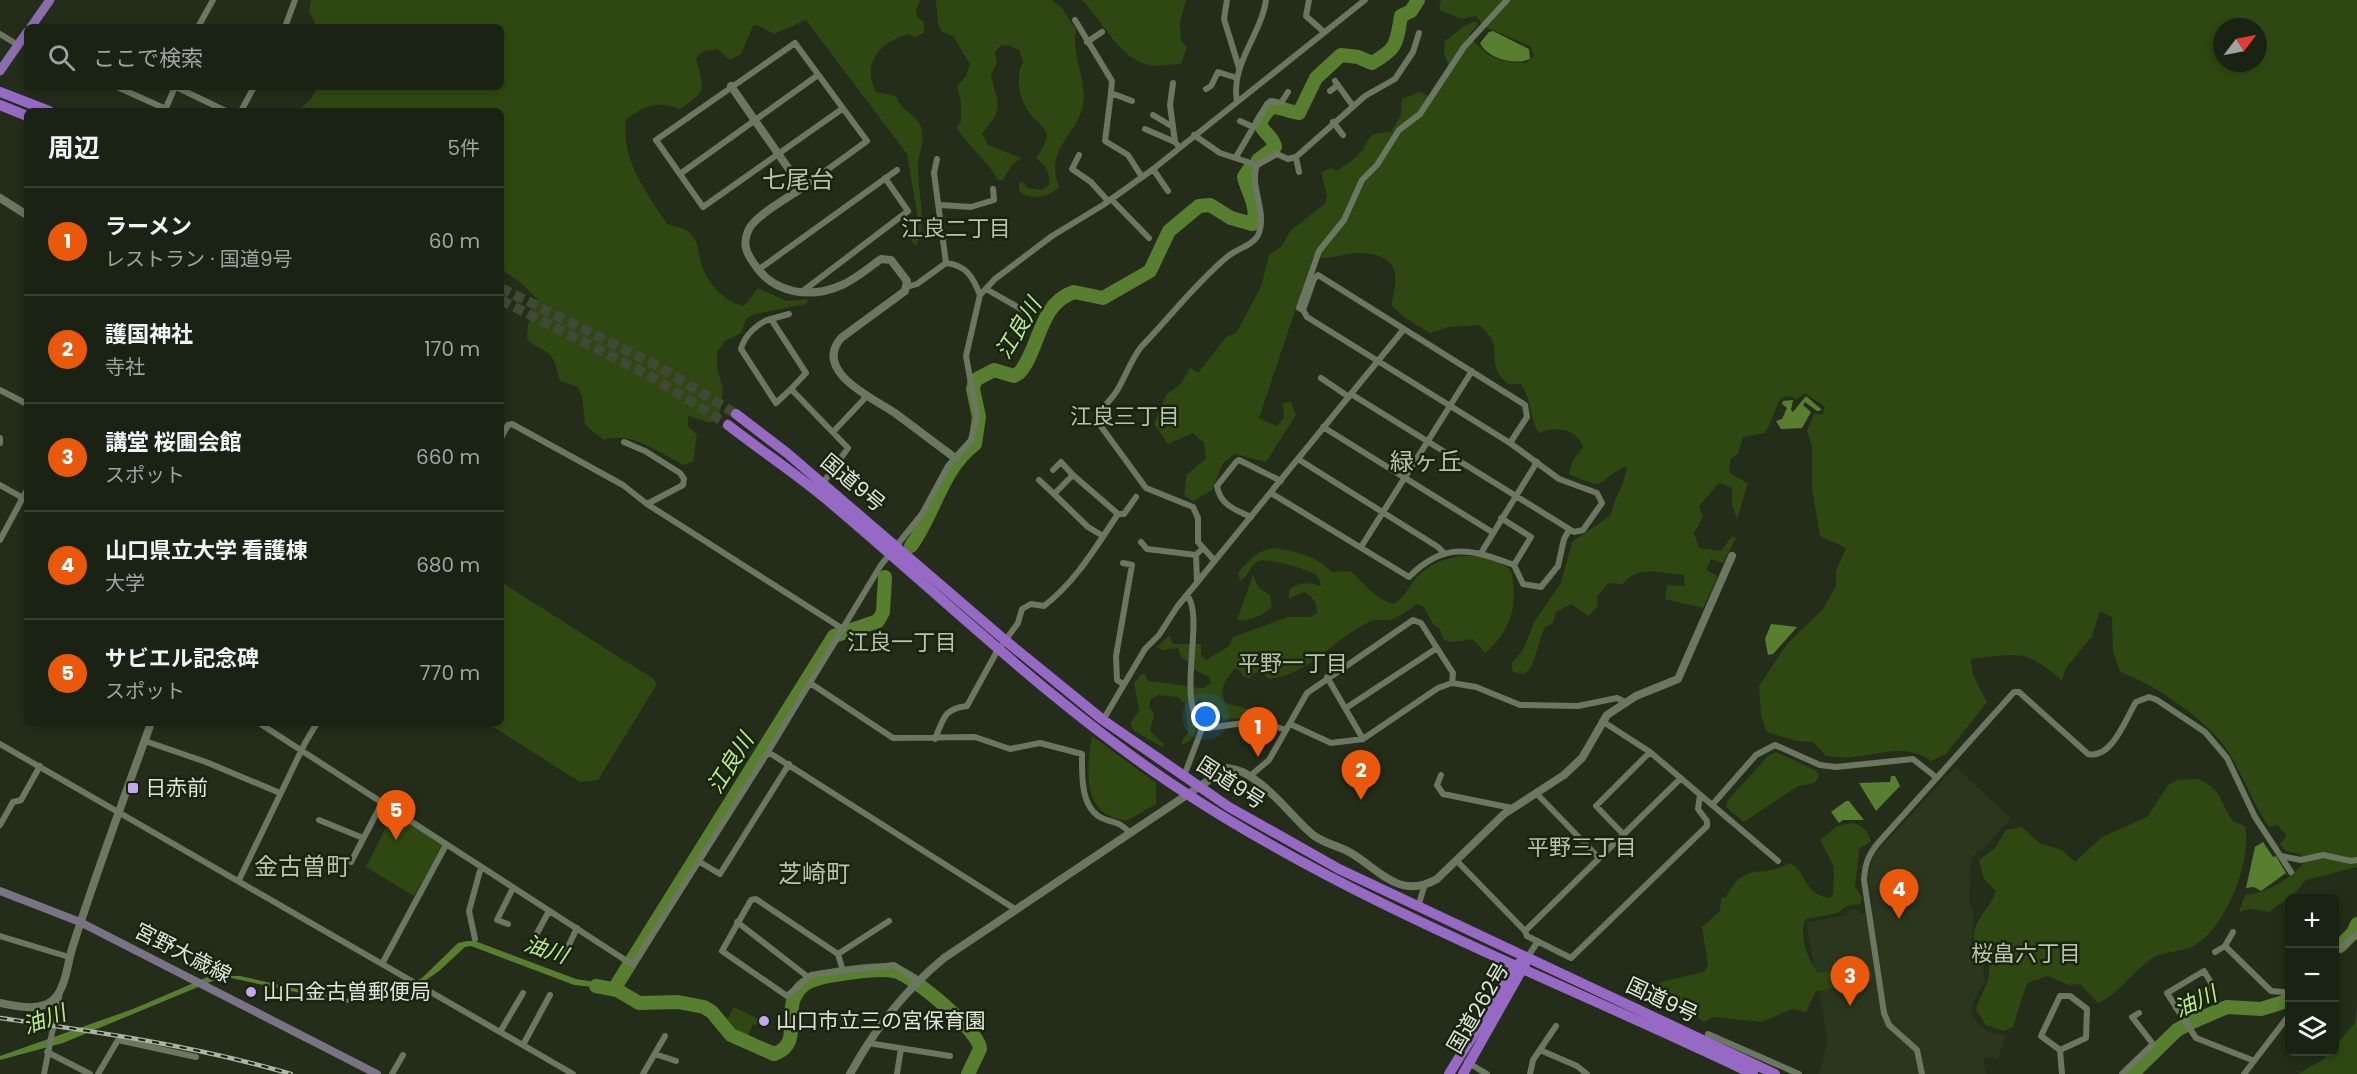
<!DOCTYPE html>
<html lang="ja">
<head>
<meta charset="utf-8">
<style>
	body { margin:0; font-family:Poppins,"Noto Sans JP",sans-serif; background:#232a1c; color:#f1f3f6 }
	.controls { position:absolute; right:18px; bottom:18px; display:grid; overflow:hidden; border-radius:9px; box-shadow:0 3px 9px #0003 }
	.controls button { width:54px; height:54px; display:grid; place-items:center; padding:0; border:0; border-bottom:2px solid #383f33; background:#1a2213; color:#f1f3f6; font:30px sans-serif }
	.compass { position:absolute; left:2213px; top:18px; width:54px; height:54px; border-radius:50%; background:#1a2213; box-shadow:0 3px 9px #0003; rotate:58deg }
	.you { position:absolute; left:1206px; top:717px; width:21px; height:21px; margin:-15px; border:4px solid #fff; border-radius:50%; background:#1a73e8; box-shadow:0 0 0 9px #1a73e833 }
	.badge { display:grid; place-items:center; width:39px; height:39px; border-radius:50%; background:#ea580c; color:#fff; font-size:20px; font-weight:700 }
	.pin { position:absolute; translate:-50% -50px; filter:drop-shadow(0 2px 3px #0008) }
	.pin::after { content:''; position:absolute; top:32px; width:21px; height:18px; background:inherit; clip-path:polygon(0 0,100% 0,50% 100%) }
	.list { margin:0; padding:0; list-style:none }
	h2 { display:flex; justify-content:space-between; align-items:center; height:78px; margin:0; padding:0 24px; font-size:26px }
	h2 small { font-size:20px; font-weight:400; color:#9fa4a0 }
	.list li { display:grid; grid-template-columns:39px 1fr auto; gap:18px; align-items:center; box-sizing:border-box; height:108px; padding:0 24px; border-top:2px solid #383f33 }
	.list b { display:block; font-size:22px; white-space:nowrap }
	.list p { margin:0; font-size:20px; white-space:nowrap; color:#9fa4a0 }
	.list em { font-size:20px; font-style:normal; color:#9fa4a0 }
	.icon { flex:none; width:33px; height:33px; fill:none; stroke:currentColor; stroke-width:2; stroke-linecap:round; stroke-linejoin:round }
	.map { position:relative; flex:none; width:2357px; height:1074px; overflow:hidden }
	.search { position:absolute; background:#1a2213; box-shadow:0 3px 9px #0003; left:24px; top:24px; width:480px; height:66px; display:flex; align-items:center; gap:15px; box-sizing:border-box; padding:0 21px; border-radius:9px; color:#9fa4a0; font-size:22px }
	.panel { position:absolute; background:#1a2213; box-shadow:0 3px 9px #0003; left:24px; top:108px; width:480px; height:618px; border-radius:9px }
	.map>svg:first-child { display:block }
	.built { fill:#2a371d }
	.green { fill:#2f4811; fill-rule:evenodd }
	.water { fill:#587e30 }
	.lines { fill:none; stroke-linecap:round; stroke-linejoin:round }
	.river { stroke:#587e30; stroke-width:14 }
	.trunk-tunnel { stroke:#3f4936; stroke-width:10; stroke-dasharray:10 5; stroke-linecap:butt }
	.minor { stroke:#6b7761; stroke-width:6 }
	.tertiary { stroke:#6b7761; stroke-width:8 }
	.secondary { stroke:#7b7286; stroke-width:8 }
	.primary { stroke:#8b6dab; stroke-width:9 }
	.trunk { stroke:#966ac4; stroke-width:10 }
	.rail-casing { stroke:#acb4a5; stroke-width:4.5 }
	.rail { stroke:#192310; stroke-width:2; stroke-dasharray:7; stroke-linecap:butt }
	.poi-dot { fill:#c7a6f0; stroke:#192310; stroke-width:2 }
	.labels { text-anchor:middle; stroke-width:5; stroke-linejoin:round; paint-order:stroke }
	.street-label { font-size:21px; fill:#dfe6d9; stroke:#192310 }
	.poi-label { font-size:21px; fill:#dfe6d9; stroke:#192310; text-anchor:start }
	.neighbourhood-label { font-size:22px; fill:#b6c4ab; stroke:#192310 }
	.water-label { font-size:22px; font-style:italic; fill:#b9ee85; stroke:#192310 }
	.quarter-label { font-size:24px; fill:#b6c4ab; stroke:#192310 }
</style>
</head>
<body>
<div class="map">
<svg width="2357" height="1074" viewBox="0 0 2357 1074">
	<rect width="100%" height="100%" fill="#232d19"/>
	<path class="built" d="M1955,767L2011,818L1983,849L1974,855L1970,867L1969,903L1974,914L1971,943L1974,955L1983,963L1985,983L1977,994L1971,1010L1973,1018L1985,1030L2006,1036L1998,1058L1983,1057L1986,1074H1819L1828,1040L1806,922L1845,916L1848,910L1855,909L1862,914L1873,908L1868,876L1873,856Z"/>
	<path class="green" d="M311,0H920L916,10L917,17L924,22V33L915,37L908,34C880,43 861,63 876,92L896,96C902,113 916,113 921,127C926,140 919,151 918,163C917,192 928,218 916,246L911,240L917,234L919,225L907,154L806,20L774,34L757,25L753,26L741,54L730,60L717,49L704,51L696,58C704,90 708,90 680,109C659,100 643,106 626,120C621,161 646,191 667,224C673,226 684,228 689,232C699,241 697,250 701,262C707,283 723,302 744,306L758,288L787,301L808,299L806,304L755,314L746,319L741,333L725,341L717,352V368L723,389L720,415L710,423L688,416V426L697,435L693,461L684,465C661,454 629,430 604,440L585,425L582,396L578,387L560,381C557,372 556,359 548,353C540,347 534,347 527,339L528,325L538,300L520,282L501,269V111H298L311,99L317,87H501V27H317L309,11Z
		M936,0H1051L1062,8L1076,30C1071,56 1087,79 1083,105C1077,137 1044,147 1059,187C1049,197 1031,201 1019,191V183L1023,182L1027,188L1042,190L1049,185C1050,171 1046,167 1036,158C1041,150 1048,142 1046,132C1044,126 1038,123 1034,118C1020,104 1014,79 1023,62L1019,50L1008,45L1000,46L995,52L997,63L991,74C996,104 1007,106 982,133L988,145L1021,158L1012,165L1003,180H998C986,158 968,147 956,127L961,122V102L957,86L966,76L970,64L953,36L942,32L938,23Z
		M1082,0H1186L1180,23L1181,41L1187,47L1181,64C1171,64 1157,67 1148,65C1119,58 1102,20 1082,0Z
		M1441,0H2357V867L2306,880L2295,893L2269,912L2250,909L2239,912L2245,895C2268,893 2289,879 2305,862L2300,854L2286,851L2280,844L2287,835L2277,825L2269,827C2253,804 2244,777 2229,753C2210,722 2155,684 2120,672L2113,651L2112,617L2100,611L2092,636L2066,668L2062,681C2026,648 2018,654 1971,659L1973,675L1987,702L1946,754L1931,761C1907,743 1881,754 1854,757C1845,758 1835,757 1826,756L1813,742L1796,741L1767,732L1761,715L1759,686L1787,644L1823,609L1836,586V571L1846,548L1820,536L1812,488V447L1807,431L1814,414H1823L1825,407L1805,393L1797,399L1790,396L1781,398C1774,410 1772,422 1765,433L1743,437L1738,454L1731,458L1729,473L1748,483L1737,520L1732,504V488L1719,483L1699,506L1703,517L1694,533L1699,548L1721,551L1732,536L1736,538L1723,563L1711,559L1706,570L1718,576L1703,608L1665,599L1667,585L1685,586L1684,575C1662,574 1638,564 1623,584L1608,583L1597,597L1598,607L1588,616L1571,604L1556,612L1553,623L1544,628L1532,666L1525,674L1513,672L1511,664L1523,650L1534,622L1561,583L1572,542L1611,515C1614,498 1625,484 1627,466C1592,481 1613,493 1569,474L1572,462L1583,447C1577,428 1554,426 1539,433C1529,420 1533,402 1521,384H1509C1481,363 1509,349 1479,325L1448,327L1430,333L1404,317L1391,305C1400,273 1398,254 1359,253C1342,253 1330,261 1313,257L1259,418L1276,426L1284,418L1283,403L1291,402L1296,415L1266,462L1235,454L1223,463L1212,490L1193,501L1184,495L1187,474L1206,459L1204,443L1193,433L1168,444L1154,424L1166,395L1181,384L1190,368L1198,373L1226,337L1236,333L1261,287L1269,255L1281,247L1291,230L1325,204L1327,194L1321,173L1331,168L1337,171C1343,166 1351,162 1357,156C1373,141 1361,133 1391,132L1401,115L1402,99L1419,92L1433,98L1451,70L1444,54L1445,41L1464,26L1476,21L1478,25L1469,35C1489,59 1496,62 1527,63L1534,55L1530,46L1483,26L1476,16L1462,19L1439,10ZM2222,27H2258V63H2222Z
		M1274,548C1297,552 1315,555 1332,572L1350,571C1365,583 1374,599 1394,604C1406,597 1411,581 1422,572C1444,553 1489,548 1511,571C1519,603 1511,632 1485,653L1473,639L1449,642L1443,639L1440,629L1433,624L1424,607L1417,604C1409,609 1398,619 1389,620C1380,621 1376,618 1367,623C1331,641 1311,674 1268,679L1263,672L1255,673L1249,678L1243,676L1240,671L1235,668C1225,681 1219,687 1225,703L1259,712L1257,716L1223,720L1219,710L1207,706L1199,699L1194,704C1197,720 1200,739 1182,745V740L1188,733L1185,704L1178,697L1158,695L1151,699L1149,706L1154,714C1151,733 1145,728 1163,743L1164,748L1134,731L1130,723L1139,711L1134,683L1141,675L1145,674L1148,681C1167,682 1184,687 1203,688L1211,683L1209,677L1191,668L1190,662L1181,658L1178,648L1162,650L1157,647L1170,635L1173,644H1201V654L1206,660L1229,646L1233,637L1288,617H1310L1317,613C1317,602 1313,597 1304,592L1289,598V590C1300,582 1307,582 1321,586C1320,581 1319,577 1315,574C1307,569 1267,558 1259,561C1249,565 1249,576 1240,581L1238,573C1250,560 1256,551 1274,548Z
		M1253,575L1259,588L1270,595L1272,607C1264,615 1249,622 1237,620Z
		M501,582L652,678L657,684L598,780L580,782L487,723H501Z
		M1092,736L1156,783V804L1126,821C1121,819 1113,818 1108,815C1082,802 1088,760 1092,736Z
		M1776,752L1815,770L1819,775L1815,783L1798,786L1744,822L1726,807L1728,800L1768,756Z
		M2197,779C2223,788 2219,803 2234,822L2245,826C2252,861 2226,927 2195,945C2183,953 2164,950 2151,959C2132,972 2120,993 2098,1003L2080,984L2069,985L2048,976L2027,983L2013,1027L2003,1031L1986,1025L1976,1010C1979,994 1995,978 1987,962C1981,950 1972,948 1974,933C1977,916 1991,907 1996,891L1984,879L1979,860L1995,848L2006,830L2021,827L2041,844L2062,850L2075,862L2102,837L2147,817L2168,785L2177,780Z
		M393,813L443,845L414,896L366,867Z
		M1852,823C1864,825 1867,831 1871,841L1859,849L1855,887L1862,897L1861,904L1847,906L1838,913L1806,919C1798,932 1808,963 1819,973L1860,964L1869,965L1873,976L1871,982L1816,991L1806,1012L1792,1009L1762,1022L1713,1017L1704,1022L1658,990L1660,982L1704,972L1708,965L1702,927L1720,911L1721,898L1726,897C1744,860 1764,879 1789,863C1807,869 1800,892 1829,898L1833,894L1834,867L1820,840L1837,826Z
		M2357,1004V1074H2298L2324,1059L2330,1052H2334L2335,1046L2355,1023Z
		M734,1007L760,1020L757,1025L753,1024L747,1039L736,1032L727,1019Z"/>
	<path class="water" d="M1493,31L1529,49L1530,59C1514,66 1487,58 1480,43L1489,32Z
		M1806,396L1822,410L1817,411L1805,402L1803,405L1811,412L1802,428L1781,429L1776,421L1782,419L1787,408L1782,404L1783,401L1793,400L1791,410L1793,412Z
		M1771,624L1797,627L1773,654L1768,655L1765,639Z
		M1891,776H1895L1900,786L1876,811L1859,783L1890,782Z
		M1846,801H1849L1864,820H1843L1839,823L1831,812Z
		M2263,842L2273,857L2276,856L2286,873L2261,891L2254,887L2246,888L2255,847Z
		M467,941H475L576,979L608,984L614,989L574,985L471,946L465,947L439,971L415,988L348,1003L231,978L215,980L63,1043L0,1060V1056L133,1009L210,976H240L342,999L359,998L407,985L422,978L458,943Z"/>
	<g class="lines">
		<path class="river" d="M1258,160L1275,147C1273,135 1262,133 1260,123C1274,97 1276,110 1299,113L1316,78L1341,55L1358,57L1372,63C1398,48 1396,44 1401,16L1411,11L1418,0
			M911,546C935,513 941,470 975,444L979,417L973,389L975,380L994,370L1014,376L1019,373C1040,350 1038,304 1074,292L1103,298L1150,271L1169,231L1199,206L1210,205L1231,218L1252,224C1260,208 1247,192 1244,177L1250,168
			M2340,946L2353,933L2357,924
			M596,986L617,990L639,1003L678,1002L704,1007L712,1012L731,1035L774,1054C807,1043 777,1006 804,985C816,975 878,968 894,971C912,975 980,1031 980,1049L968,1074
			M614,989L834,636L878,621L883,612L885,577
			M2132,1074L2177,1030L2192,1022L2227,1007L2261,1009L2290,1000"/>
		<path class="trunk-tunnel" d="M501,288L658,366L736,414
			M501,300L652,377L728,425"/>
		<path class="minor" d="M1227,0L1224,19L1239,68
			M1309,0L1306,16L1324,32
			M1075,20L1112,81L1111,93
			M198,27L213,0
			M285,27L295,0
			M0,34L18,45
			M1087,42L1102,32
			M1335,81L1353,106
			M1173,83L1170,105L1173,127
			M117,87L166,109
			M176,87L226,111
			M1206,89L1211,86L1218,72L1237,78
			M1330,91L1338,85
			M1132,101L1111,93L1105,141L1128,155L1142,177
			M1237,101C1230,65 1261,35 1266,0
			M165,110L175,87
			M241,111L254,87
			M1153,115L1173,127L1175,142
			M1240,121L1253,127
			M1333,122L1343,135
			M1145,129L1175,142L1179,147
			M1194,135L1220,153L1257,165C1249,187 1267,210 1259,233C1255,245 1236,249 1227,257C1196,283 1169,318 1141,347C1131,360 1126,375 1118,389C1111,401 1100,408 1097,421L1146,488L1193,507L1198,518V542L1214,560
			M1079,155L1072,169L1091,182L1108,201
			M1236,157L1267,104L1271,101L1281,103L1288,92
			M1296,157L1299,172
			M937,159L934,173L946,263C966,265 973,277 980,295
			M1257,165L1277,154L1288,159L1296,157L1365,96L1395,79L1413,52L1419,33
			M1153,169L1168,191
			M680,174L818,75
			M802,188L867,141L795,43L656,140L703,207L842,109
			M1111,199L1149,238
			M940,205L971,207L994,200L993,189
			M758,270L897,170
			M907,287L917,284L946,263
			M986,289L1028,313
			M803,291L908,211L885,178
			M1303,310L1299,308L1319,251L1344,220L1362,180L1377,165L1399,130L1420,114L1464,47L1507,0
			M789,314L771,319L806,373L791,389
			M771,319C758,322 744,336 741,349L776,403L791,389L848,448L823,483
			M1321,378L1349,397
			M0,390L27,404
			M1351,394L1574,532L1583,530L1602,503L1597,493L1559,479L1510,443L1307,317L1303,310L1314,279L1318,275L1525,405L1527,417L1510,443
			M1323,427L1492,532
			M833,432L866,397
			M0,438V443
			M501,438L508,425L512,424L623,485L647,504L843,629
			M624,442L645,451L680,473L684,479L683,485L647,504
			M1298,459L1438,547L1445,554
			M1053,470L1061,462L1073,475
			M1039,480L1054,494
			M0,485L23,498
			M1271,493L1409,577C1444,541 1472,549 1514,565L1523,584L1541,587L1558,566L1564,539L1569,530
			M1118,514H1124L1136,497
			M1251,517C1236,510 1220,505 1217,486L1236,462L1239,460L1281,481
			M1501,518L1531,537L1514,565
			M0,540L27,490
			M1141,542L1147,549L1196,555L1202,549
			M1361,547L1472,371
			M1481,553L1537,462
			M1196,555L1197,582
			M1123,563L1132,565L1116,656L1117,680L1123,684
			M1187,595C1207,619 1171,713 1208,728L1258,721L1286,730
			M1327,677L1363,739
			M810,683L893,738L975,737L1010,749L1040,743L1082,754C1082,775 1080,810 1104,819C1114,823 1123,823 1129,833
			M1346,708L1437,648
			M1103,720L1145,649L1159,635L1177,607L1404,329
			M1602,721L1650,752L1778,861
			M259,723L633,965L768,752L881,565L922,514L948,466L971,440L977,417L966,356L980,295L995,279L1052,236L1103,205L1152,170L1365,0
			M1290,724L1331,743L1363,739L1438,688L1452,683L1476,687L1520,705L1578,706L1617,698L1625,702
			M935,739C944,717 944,709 967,706L996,653L1018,623L1022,609L1031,604L1044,606C1075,582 1094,550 1116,517L1118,514L1073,475L1054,494L1088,527L1103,536
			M145,741L206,762L280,793
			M0,744L573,1074
			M768,752L1015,909
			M1441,775L1437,785L1443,794L1512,808
			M1184,776L1203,726
			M1250,776L1269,760L1307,693L1413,620L1421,623L1453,673L1452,683
			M1681,778L1525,931L1527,936L1571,958L1707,826V821L1698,809L1700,795
			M1536,793L1599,858
			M1712,805L1756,755L1775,745L1820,765L1836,767L1913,759L1937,778
			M319,820L363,838
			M0,825L13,802L21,800L40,766
			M1624,835L1596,806L1650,752
			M2281,856L2301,860L2323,855L2351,861L2357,860
			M1456,860L1525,931
			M698,861L720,874L789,764
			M351,862L382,803
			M239,880L305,743L317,723
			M1418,907L1424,887
			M737,922L808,977
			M508,924L497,920L513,888
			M2233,932L2225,946L2271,991L2283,992L2290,997
			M536,935L549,911
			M0,936L69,957
			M475,939L469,911L481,867
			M2215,952L2225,946
			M2334,953L2357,934
			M838,954L889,921
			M564,955L577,928
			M1527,958L1538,941
			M382,964L446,845
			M843,971L838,954L756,899L751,900L722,951L787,996L811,975L823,973L894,965L918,981
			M2176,1008L2213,986L2204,971L2167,993L2196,1038L2252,1060
			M500,1032L523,993
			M1708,1034L1799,1074
			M868,1043L950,1056
			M523,1045L550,995
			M1540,1050L1577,1066L1587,1074
			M2060,1050L2086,1038L2087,1009L2070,996H2060L2041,1036L2060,1050L2062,1074
			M47,1052L90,1074
			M655,1054L676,1061
			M1467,1062L1487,1074
			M44,1074L60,992
			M98,1074L118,1040L196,1057
			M392,1074L403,1055
			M643,1074L665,1036
			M897,1074L901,1048
			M1530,1074L1533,1060L1556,1026
			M1922,1074L1917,1050L1889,1025L1884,1013L1864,880C1865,864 1868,855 1879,842L2014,692H2019L2088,754C2112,759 2125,720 2136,702L2149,697L2157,700L2205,732L2227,758L2255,817L2291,872
			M2122,1074L2153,1044L2132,1017L2139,1013
			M2244,1074L2290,1014"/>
		<path class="tertiary" d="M731,86L802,188C788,198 754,216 748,231C742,245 747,254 755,265C774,294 811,299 842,285C856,279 868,268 881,259L891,260L907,281L905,291L841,338C812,372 875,399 895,413C915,428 935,443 955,458
			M0,198L27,215
			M0,1003C17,1006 39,1012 53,1000C66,988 67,965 72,949C96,873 124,798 151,723
			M850,1074C875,1029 903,992 944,958L1227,768C1259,770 1289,815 1313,835C1325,844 1339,846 1351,853C1381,871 1400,900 1437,879L1504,814L1564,775L1582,758L1607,715L1636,696L1678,679L1732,556"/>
		<path class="secondary" d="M0,891L80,922L377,1074"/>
		<path class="primary" d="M31,27L50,0
			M0,71L27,32"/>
		<path class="trunk" d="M0,92L49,111
			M0,105L27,116
			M736,414L787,453L1006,641L1103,720L1229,807L1339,869L1775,1074
			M728,425C760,450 795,473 826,499C945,599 1056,709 1187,794C1364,909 1564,983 1753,1074
			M1449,1074L1516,966L1521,962
			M1463,1074L1525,964"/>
		<defs>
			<path id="rail" d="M0,1018C98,1032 196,1046 291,1074"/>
		</defs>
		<use href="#rail" class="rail-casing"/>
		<use href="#rail" class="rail"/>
	</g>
	<g class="poi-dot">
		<rect x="127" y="782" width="12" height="12" rx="3"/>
		<circle cx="251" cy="992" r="6"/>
		<circle cx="764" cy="1021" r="6"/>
	</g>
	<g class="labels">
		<g class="street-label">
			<text transform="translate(853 483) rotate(40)" y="7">国道9号</text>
			<text transform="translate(1231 783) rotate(33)" y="7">国道9号</text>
			<text transform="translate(183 953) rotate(27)" y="7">宮野大歳線</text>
			<text transform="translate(1662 1000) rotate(25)" y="7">国道9号</text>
			<text transform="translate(1478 1008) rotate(-60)" y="7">国道262号</text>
		</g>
		<g class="poi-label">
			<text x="145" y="795">日赤前</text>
			<text x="263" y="999">山口金古曽郵便局</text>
			<text x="776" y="1028">山口市立三の宮保育園</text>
		</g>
		<g class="neighbourhood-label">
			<text x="956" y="236">江良二丁目</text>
			<text x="1125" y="424">江良三丁目</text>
			<text x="902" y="650">江良一丁目</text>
			<text x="1293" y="671">平野一丁目</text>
			<text x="1582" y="855">平野三丁目</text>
			<text x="2026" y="961">桜畠六丁目</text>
		</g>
		<g class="water-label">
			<text transform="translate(1018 328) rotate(-59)" y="8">江良川</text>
			<text transform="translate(730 763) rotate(-58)" y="8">江良川</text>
			<text transform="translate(546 949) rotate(19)" y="8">油川</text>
			<text transform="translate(2195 1001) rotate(-24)" y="8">油川</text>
			<text transform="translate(44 1019) rotate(-20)" y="8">油川</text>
		</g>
		<g class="quarter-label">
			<text x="798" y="188">七尾台</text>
			<text x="1426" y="470">緑ヶ丘</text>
			<text x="302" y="875">金古曽町</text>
			<text x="814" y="882">芝崎町</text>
		</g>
	</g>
</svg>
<div class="controls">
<button>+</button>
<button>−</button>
<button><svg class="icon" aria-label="layers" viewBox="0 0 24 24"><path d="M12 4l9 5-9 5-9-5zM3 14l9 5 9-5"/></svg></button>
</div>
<svg class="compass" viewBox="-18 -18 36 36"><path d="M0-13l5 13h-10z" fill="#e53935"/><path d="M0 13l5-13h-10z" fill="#9fa4a0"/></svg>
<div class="you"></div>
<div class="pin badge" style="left:1258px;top:757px">1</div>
<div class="pin badge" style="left:1361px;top:800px">2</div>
<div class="pin badge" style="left:1850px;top:1006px">3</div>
<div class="pin badge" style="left:1899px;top:919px">4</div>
<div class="pin badge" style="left:396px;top:840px">5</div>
<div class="search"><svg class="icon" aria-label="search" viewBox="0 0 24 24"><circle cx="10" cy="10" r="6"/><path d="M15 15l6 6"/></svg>ここで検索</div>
<section class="panel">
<h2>周辺<small>5件</small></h2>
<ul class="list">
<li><span class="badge">1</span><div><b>ラーメン</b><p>レストラン · 国道9号</p></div><em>60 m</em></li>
<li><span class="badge">2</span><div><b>護国神社</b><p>寺社</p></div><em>170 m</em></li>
<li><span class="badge">3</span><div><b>講堂 桜圃会館</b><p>スポット</p></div><em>660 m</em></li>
<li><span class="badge">4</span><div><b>山口県立大学 看護棟</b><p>大学</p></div><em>680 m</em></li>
<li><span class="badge">5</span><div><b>サビエル記念碑</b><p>スポット</p></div><em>770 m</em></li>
</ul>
</section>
</div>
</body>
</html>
